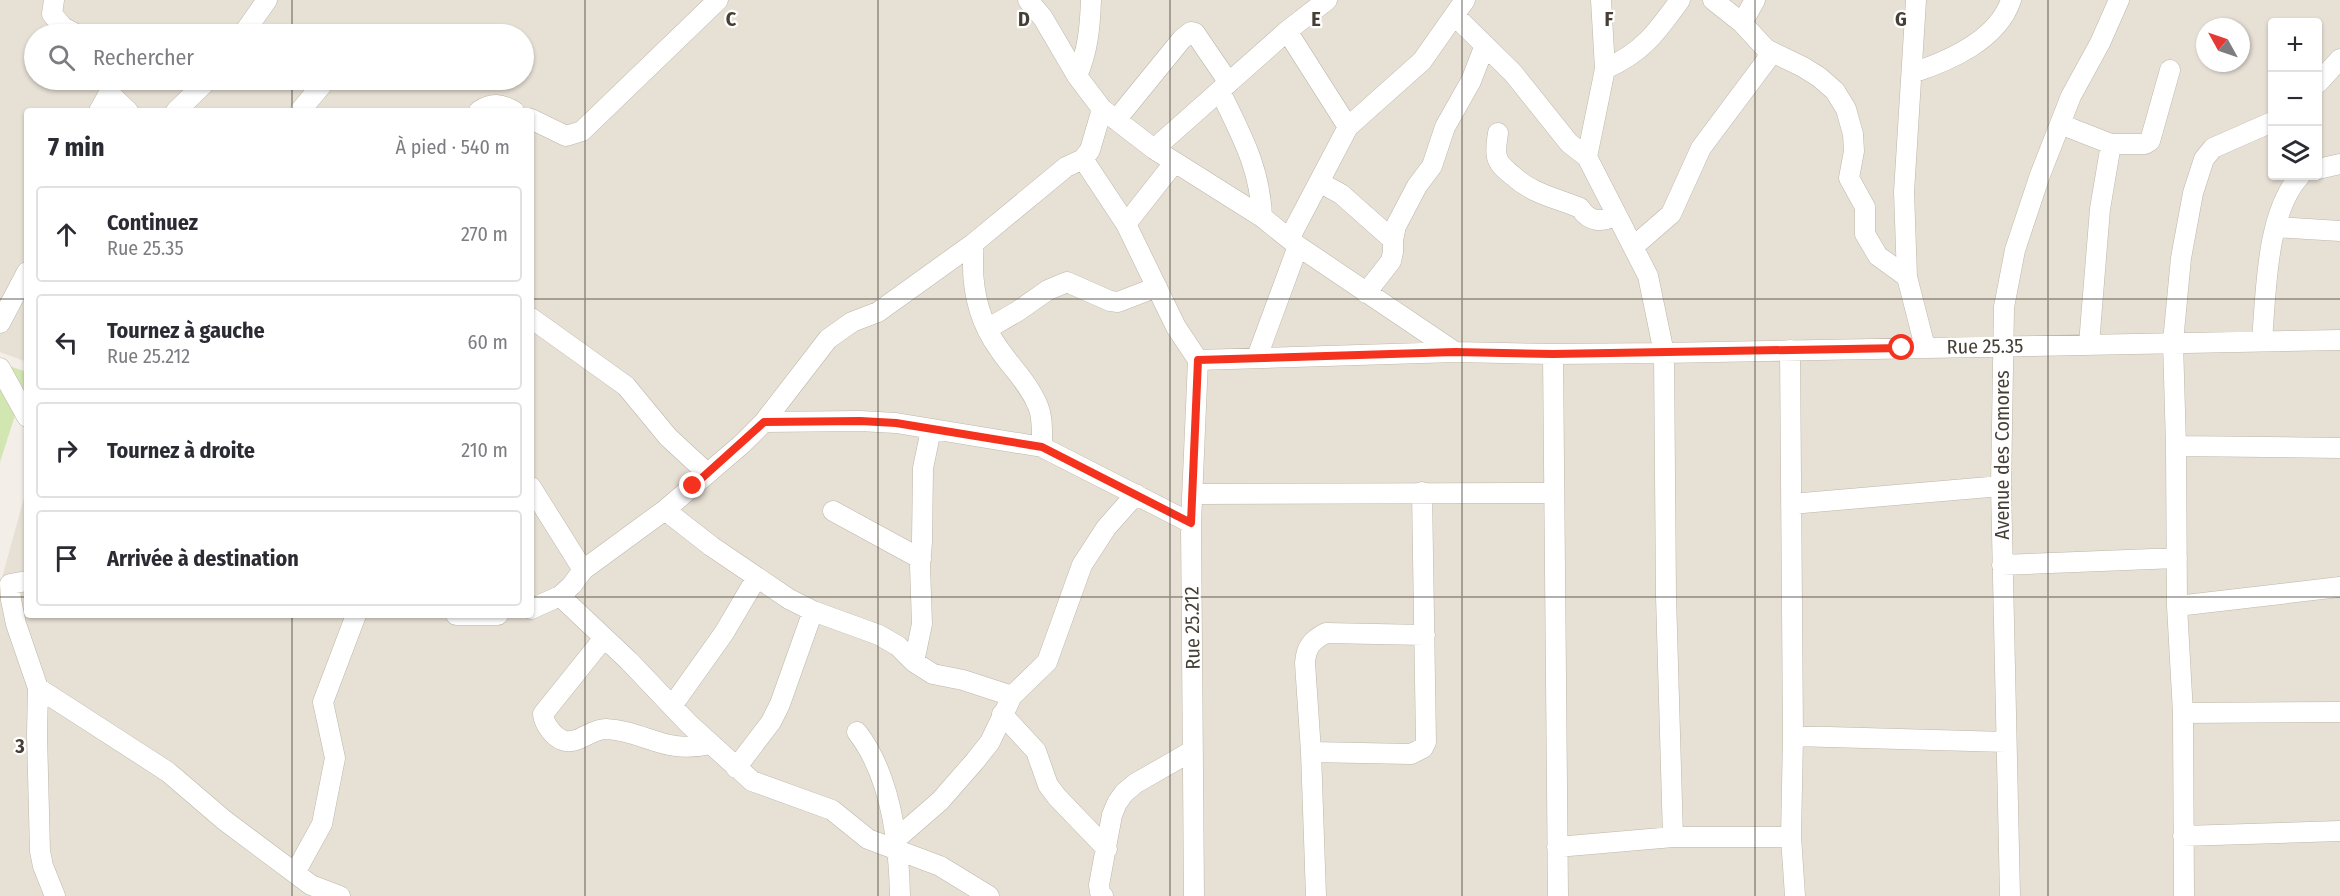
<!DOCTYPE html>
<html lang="fr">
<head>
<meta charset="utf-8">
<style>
	body { margin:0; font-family:"Fira Sans Condensed",sans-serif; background:#f7f7f7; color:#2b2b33 }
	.controls { position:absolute; right:18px; top:18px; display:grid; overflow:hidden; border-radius:6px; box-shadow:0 2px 4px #0004 }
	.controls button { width:54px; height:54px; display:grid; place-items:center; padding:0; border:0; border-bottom:2px solid #e1e1e2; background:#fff; color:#2b2b33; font:30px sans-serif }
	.compass { position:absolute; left:2196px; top:18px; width:54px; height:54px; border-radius:50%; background:#fff; box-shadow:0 2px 4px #0004; rotate:310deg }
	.stop { position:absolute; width:18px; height:18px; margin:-14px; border:4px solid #f4321d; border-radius:50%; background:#fff }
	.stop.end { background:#f4321d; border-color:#fff; box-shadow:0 2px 6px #0008 }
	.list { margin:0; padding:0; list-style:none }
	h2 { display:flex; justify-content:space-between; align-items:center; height:78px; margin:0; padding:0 24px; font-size:26px }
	h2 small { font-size:20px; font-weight:400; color:#7c7c81 }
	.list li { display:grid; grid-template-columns:39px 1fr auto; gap:18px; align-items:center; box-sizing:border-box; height:96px; margin:0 12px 12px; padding:0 12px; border:2px solid #e1e1e2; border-radius:6px }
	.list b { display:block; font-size:22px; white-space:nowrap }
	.list p { margin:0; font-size:20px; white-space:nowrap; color:#7c7c81 }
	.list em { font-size:20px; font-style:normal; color:#7c7c81 }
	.icon { flex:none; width:33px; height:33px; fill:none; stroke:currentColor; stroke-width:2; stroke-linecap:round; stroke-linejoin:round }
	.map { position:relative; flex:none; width:2340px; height:896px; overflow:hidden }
	.search { position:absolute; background:#fff; box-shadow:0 2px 4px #0004; left:24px; top:24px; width:510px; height:66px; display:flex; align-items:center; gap:15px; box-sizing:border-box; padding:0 21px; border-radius:33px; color:#7c7c81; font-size:22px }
	.panel { position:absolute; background:#fff; box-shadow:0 2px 4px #0004; left:24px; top:108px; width:510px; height:510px; border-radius:6px }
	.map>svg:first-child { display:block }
	.residential { fill:#e7e0d5; fill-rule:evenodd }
	.green { fill:#d1e6b0 }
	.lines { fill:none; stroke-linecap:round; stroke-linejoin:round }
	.street-casing { stroke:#beb6a9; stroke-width:21 }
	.street { stroke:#fff; stroke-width:20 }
	.route { stroke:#f4321d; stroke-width:8 }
	.grid { fill:none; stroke:#463f36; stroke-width:1.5; stroke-opacity:0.55 }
	.labels { text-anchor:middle; stroke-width:4.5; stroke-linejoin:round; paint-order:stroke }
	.street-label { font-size:20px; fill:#463f36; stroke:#fff }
	.grid-label { font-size:20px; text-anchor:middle; font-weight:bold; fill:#463f36; stroke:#fff; stroke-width:4.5; stroke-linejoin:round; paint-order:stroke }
</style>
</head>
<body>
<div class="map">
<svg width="2340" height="896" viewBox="0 0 2340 896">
	<rect width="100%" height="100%" fill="#f3eee7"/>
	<path class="residential" d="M0,0H2340V896H0V585L27,487V615H531V111H27V362L0,352ZM2272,22H2318V176H2272ZM2205,27H2241V63H2205ZM34,34H524V80H34Z"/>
	<path class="green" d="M0,363L27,372V378L0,462Z"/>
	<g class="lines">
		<defs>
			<path id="street" d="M54,0L52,14L63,27L76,34
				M1028,0L1043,18L1077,76L1102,109L1090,150L1083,159L1126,224L1176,327L1198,360
				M1601,0L1605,69L1587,157L1648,276L1664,353L1666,596L1673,837
				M1713,0L1742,23L1766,49L1803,67L1819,77L1835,91L1846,109L1853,134L1854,151L1849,178L1865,207V234L1878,256L1907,277
				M1916,0L1904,192L1907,277L1925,347
				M1455,16L1513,73L1569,143L1587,157
				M1742,23L1755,0
				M1287,31L1348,127L1289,239
				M243,34L267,0
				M1605,69C1642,53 1657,32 1680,0
				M1912,73C1949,61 1998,40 2011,0
				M1077,76C1088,51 1090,27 1091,0
				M2318,83L2340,59
				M1220,91C1241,135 1260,167 1262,217
				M109,93L128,111
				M1102,109L1154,149L1262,217L1298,246L1455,352
				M99,111L109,93L110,80
				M176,111L208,80
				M300,111L326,80
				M479,111C492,102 501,104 514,111
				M531,119L566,136L582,131L718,0
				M1116,120L1182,39L1191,32L1195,33L1229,83
				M2060,124L2111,144L2100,209L2089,344
				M1348,127L1422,61L1465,0
				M1498,133C1497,141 1495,149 1497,157C1499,165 1506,170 1512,175C1534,195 1554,197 1580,208C1590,223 1601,222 1617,216
				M2111,144H2145L2150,141L2170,70
				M1154,149L1287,31L1327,0
				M2318,169L2340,164
				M1319,182L1341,194L1393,240
				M1126,224L1174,163
				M2276,227L2340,231
				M974,243C970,282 976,317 999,349C1012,368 1029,384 1038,406C1043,418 1042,434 1042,447
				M1633,247L1671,214L1701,148L1772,53
				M1366,293L1391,261L1393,252V240L1396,226L1417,186L1432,166L1445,127L1471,81L1485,45
				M531,318L626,386L668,437L707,473
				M0,323L27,272
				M987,329L1018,311L1048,290L1067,282L1110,301L1118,302L1157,287
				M2262,341C2266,293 2266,213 2300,176
				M1790,350L1793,736L1791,837L1795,896
				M1553,354L1558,896
				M1257,357L1298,246
				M1198,360L1455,352L1553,354L1664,353L2340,340
				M0,368L27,417
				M764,422L860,421L896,423L1042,447L1191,523
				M2176,446L2340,448
				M531,487L583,570
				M1192,494L1554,493
				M1791,504L2001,486
				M665,510L711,546L789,599L813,611L879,635L898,646L914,662L933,674L963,680L1012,696
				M833,511L921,559
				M2002,565L2177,558
				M27,581L10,584L11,600L16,624L38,688L168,772L224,820L311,885L340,896
				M560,596L629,661L689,724L752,781L832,810L868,839L940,866L989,896
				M2177,606L2340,587
				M531,609L560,596L572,585L583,570L665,510L742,444L764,422L828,339L852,322L878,312L974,243L1066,167L1083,159
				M456,615H498
				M604,638L543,714C544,724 553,736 562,740C577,746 590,729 606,729C646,731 664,755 710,744
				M914,662L922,624L920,566L922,542L923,468L931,430
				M38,688L37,735L40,851L43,866L55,896
				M672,706L724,633L757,577
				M2183,713L2340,712
				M1002,714L1036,751L1048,785L1057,797L1107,849
				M857,732C891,776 899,842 900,896
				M1793,736L2006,742
				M1311,752L1411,754L1423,748L1426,742L1422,492
				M736,768L771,722L780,704L813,611
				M2183,836L2340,831
				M895,840L940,801L975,761L990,742L1012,696L1047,662L1082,565L1106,528L1136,494
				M1557,847L1673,837H1791
				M295,873L322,824L335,758L323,702L356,615
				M1103,896L1100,892L1099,885L1112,815L1117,803L1124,793L1136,783L1192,751
				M1194,896L1191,523L1198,360
				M1316,896L1311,752L1305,663C1306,647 1312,640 1326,633L1425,635
				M2010,896L2001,486L2004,307L2015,250L2040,175L2071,96L2100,43L2119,0
				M2184,896L2183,713L2177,606L2176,446L2173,342L2181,258L2193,193L2204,159L2213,148L2272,122"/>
		</defs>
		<use href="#street" class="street-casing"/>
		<use href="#street" class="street"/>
	</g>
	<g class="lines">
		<path class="route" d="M693,486L764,422L860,421L896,423L1042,447L1191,523L1198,360L1455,352L1553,354L1902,348"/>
	</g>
	<path class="grid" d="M292,0V34M585,0V896M878,0V896M1170,0V896M1462,0V896M1755,0V896M2048,0V896M292,80V111M0,299H27M531,299H2340M0,597H27M531,597H2340M292,615V896"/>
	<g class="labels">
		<g class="street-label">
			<text transform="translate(1985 346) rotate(-1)" y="7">Rue 25.35</text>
			<text transform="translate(2002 455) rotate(-90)" y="7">Avenue des Comores</text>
			<text transform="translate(1192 628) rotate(-91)" y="7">Rue 25.212</text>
		</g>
	</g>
	<g class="grid-label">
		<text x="731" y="26">C</text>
		<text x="1024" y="26">D</text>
		<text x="1316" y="26">E</text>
		<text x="1609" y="26">F</text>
		<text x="1901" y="26">G</text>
		<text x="20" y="753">3</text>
	</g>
</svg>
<div class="controls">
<button>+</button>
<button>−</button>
<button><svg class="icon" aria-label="layers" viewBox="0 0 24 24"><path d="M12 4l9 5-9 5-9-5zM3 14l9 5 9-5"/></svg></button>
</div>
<svg class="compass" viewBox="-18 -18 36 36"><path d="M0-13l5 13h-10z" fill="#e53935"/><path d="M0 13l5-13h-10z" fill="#7c7c81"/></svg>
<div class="stop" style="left:1902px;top:348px"></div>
<div class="stop end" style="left:693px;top:486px"></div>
<div class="search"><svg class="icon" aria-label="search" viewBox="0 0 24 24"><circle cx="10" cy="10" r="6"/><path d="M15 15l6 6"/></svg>Rechercher</div>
<section class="panel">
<h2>7 min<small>À pied · 540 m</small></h2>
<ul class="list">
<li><svg class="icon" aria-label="ahead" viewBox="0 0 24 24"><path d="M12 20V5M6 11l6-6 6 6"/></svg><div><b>Continuez</b><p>Rue 25.35</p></div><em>270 m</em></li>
<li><svg class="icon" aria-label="left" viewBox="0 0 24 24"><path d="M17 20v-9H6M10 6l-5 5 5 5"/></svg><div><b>Tournez à gauche</b><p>Rue 25.212</p></div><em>60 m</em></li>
<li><svg class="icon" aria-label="right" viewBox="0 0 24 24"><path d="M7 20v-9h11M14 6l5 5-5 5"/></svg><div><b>Tournez à droite</b></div><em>210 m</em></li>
<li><svg class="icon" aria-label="arrive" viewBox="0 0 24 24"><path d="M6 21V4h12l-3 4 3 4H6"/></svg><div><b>Arrivée à destination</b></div></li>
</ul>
</section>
</div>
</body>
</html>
